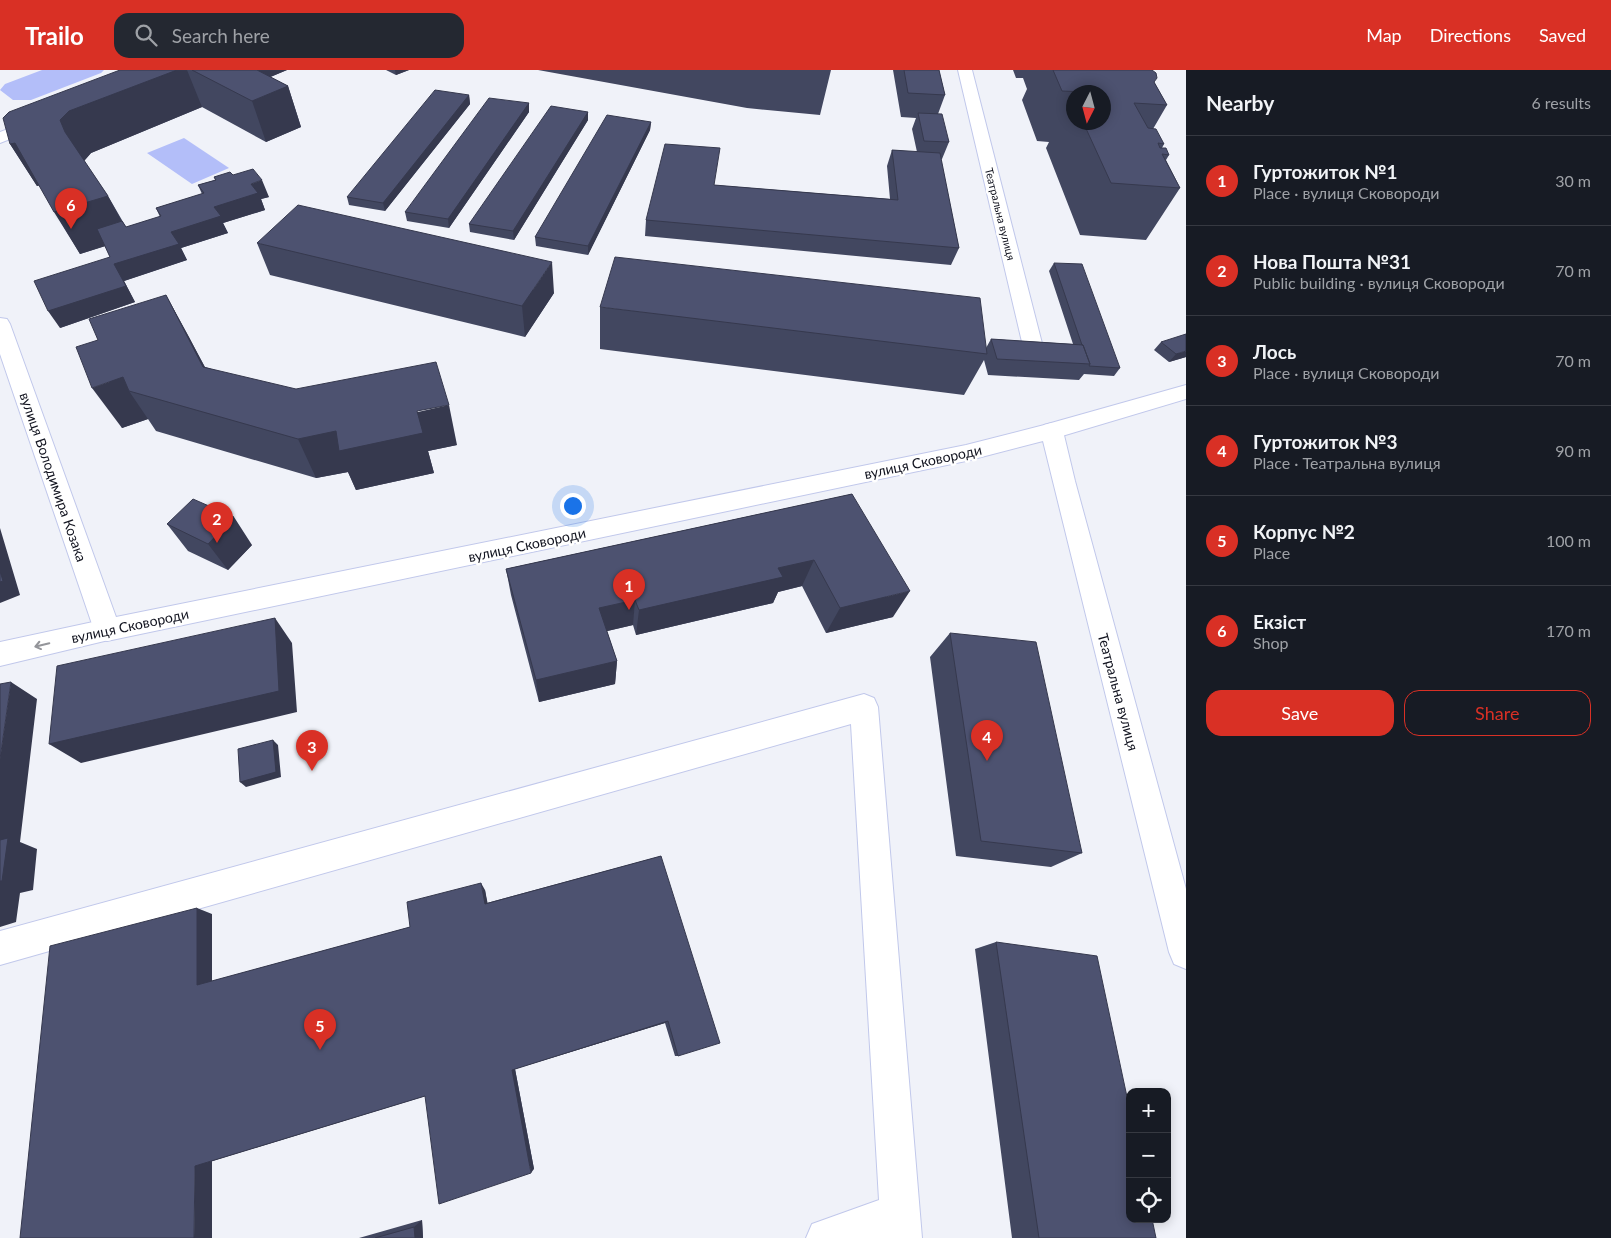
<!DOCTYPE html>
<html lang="en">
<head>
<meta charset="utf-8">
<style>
	body { margin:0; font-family:Lato,sans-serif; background:#242831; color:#f1f3f6 }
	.controls { position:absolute; right:15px; bottom:15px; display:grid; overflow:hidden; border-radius:10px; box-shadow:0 2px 12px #0003 }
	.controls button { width:45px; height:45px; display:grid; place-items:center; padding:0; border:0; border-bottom:1px solid #363941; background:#171b24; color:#f1f3f6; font:25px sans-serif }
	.compass { position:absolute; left:1066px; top:15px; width:45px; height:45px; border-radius:50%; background:#171b24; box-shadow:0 2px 12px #0003; rotate:186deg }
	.you { position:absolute; left:572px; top:435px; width:18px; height:18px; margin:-12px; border:4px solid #fff; border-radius:50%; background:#1a73e8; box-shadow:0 0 0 8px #1a73e833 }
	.badge { display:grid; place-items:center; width:32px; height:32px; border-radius:50%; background:#d93025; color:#fff; font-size:16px; font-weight:700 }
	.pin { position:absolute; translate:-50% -41px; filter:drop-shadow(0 1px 2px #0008) }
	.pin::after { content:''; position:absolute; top:26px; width:18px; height:15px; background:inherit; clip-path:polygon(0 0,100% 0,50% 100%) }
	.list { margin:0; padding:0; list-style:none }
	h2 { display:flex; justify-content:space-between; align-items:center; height:65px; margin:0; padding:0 20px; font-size:21px }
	h2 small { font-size:16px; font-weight:400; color:#9ea1a6 }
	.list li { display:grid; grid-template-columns:32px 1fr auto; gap:15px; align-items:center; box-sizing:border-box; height:90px; padding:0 20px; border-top:1px solid #363941 }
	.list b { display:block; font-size:19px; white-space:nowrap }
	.list p { margin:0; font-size:16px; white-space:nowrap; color:#9ea1a6 }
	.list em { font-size:16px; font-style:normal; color:#9ea1a6 }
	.actions { display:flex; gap:10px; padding:15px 20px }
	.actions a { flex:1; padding:11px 0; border:1px solid #d93025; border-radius:15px; text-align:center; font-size:18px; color:#d93025 }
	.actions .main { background:#d93025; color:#fff }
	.icon { flex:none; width:28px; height:28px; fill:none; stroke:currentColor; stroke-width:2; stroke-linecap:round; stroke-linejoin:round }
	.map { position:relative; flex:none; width:1186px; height:1168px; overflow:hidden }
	header { display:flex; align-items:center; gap:30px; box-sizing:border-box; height:70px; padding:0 25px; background:#d93025; color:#fff }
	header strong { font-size:24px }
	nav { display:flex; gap:28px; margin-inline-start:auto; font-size:18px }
	.search { width:350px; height:45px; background:#242831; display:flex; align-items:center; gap:12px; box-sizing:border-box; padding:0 18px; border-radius:15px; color:#9ea1a6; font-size:19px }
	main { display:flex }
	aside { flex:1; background:#171b24 }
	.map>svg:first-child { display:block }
	.green { fill:#b3bef9 }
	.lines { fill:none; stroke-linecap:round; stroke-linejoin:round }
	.minor-casing { stroke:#c1c8eb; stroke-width:2 }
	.major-casing { stroke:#c1c8eb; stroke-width:2 }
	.minor { fill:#fff; fill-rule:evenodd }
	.major { fill:#fff; fill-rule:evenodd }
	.wall { fill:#424760; fill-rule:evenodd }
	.shaded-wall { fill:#36394e }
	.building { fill:#4d5270; stroke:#36394e }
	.oneway { stroke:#94959a }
	.labels { text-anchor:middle; stroke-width:5; stroke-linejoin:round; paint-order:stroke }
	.far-street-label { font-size:11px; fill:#11131f; stroke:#fff }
	.street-label { font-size:14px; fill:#11131f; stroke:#fff }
</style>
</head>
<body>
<header>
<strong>Trailo</strong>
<div class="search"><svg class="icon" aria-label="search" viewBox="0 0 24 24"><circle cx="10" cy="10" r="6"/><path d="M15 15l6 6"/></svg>Search here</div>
<nav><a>Map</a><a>Directions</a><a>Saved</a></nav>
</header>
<main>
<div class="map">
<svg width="1186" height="1168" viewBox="0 0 1186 1168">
	<rect width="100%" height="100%" fill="#f0f2f9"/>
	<path class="green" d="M42,0H104L101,3L31,30H13L0,20L5,14Z
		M184,68L229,98L192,114L147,83Z"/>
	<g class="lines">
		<defs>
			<path id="minor" d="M958,0H972L1046,289L1043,294L1036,296L1029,294L1026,289Z
				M42,46L48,48L50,51L48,54L0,73V62Z
				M1186,315V329L1052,369L1044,367L1041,361L1044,355Z
				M107,549L117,552L120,560L117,568L0,596V572Z
				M864,624L874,628L878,637L922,1168H806L812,1154L879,1130L851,654L0,895V861Z"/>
			<path id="major" d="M0,248L7,249L10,254L116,547L966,375L1052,353L1060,355L1063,361L1075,411L1186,819V899L1174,894L1169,882L1043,371L966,391L107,571L97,568L94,560L0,284Z"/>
		</defs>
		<use href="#minor" class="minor-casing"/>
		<use href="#major" class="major-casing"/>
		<use href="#minor" class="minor"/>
		<use href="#major" class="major"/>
	</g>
	<path class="wall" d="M120,0H287L270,7L288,16L301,57L266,72L202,37L91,83L84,91L108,126L126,157L160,147L156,138L202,124L198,115L215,110L214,107L233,105L269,127L261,129L265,140L223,153L228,163L181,178L187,190L124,211L135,232L60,258L110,187L105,176L80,184L39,115L37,116L10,74Z
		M386,0H409L396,5Z
		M538,0H831L820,45L747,38Z
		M893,0H939L945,25L938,44L949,72L942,89H941L959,178L951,195L645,166L646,150L714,115L890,129L887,96L892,80L917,82L912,59L916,48L901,47Z
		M1013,0H1152L1154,12L1167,35L1153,59L1164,74L1162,78L1169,85L1166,90L1180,118L1146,170L1080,165L1046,78L1049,72L1037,71L1022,30L1027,19L1023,8H1016ZM1074,22H1104V52H1074Z
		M469,25L470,34L385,141L349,135L347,127Z
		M529,33V42L449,158L407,151L405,142Z
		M588,42V50L514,170L470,162L469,154Z
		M651,52L650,60L588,185L536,176L535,167Z
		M257,173L554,223L525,267L270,205Z
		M1054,193L1120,298L1114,306L1084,304L1079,310L988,305L984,290L964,325L600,279V237L986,278L991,269L1073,274L1049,201Z
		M166,225L205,297L457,375L428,381L434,403L356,420L348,402L316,408L156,361L148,349L122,358L98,270Z
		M1161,272L1186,287L1169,292L1154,280Z
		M852,424L893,547L826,563L802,516L778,522L773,533L636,565L633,555L607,561L617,591L615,614L539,632L511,525L506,499Z
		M167,454L252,475L228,500L188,481Z
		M950,563L1082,783L1051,797L956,786L930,587Z
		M661,786L678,986H675L665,953L515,999L534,1099L425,1026L212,1091L20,1168L212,844V911L410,857L485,820L487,833Z
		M996,872L1156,1168H1012L975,879Z
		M422,1150L423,1168H359Z"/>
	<path class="shaded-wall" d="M177,0H187L202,37L91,83L84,91L65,62L60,50L69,41Z
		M226,0H287L235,22Z
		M395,0H409L396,5Z
		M288,16L301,57L266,72L252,31Z
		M469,25L470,34L385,141L383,133Z
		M529,33V42L449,158L448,149Z
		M588,42V50L514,170L513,161Z
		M651,52L650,60L588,185V176Z
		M15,73L42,115L37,116L10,74Z
		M262,110L269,127L261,129L265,140L223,153L228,163L181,178L187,190L124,211L135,232L60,258L48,241L114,194L171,162L251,114Z
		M108,126L131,168L80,184L54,142Z
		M552,192L554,223L525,267L522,236Z
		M166,225L189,267L226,338L203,297Z
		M1186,281V287L1169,292L1176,284Z
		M123,307L129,321L148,349L122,358L92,318Z
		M449,335L457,375L428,381L434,403L356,420L348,402L316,408L298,369Z
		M234,447L252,475L228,500L208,474Z
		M0,458L20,525L0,533Z
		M814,490L802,516L778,522L773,533L636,565L639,540L778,498Z
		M910,521L893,547L826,563L840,538Z
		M635,530L633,555L599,563V538Z
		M275,548L292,573L297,642L81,693L49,674Z
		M617,591L615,614L539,632L536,610Z
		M11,612L37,629L20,772L37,779L33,820L20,823L16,852L0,857V689Z
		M273,670L278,675L281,707L246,717L240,712Z
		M481,813L485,820L489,840L485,834Z
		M197,838L212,844V918L197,915Z
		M668,951L665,953L515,999L534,1099L531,1103L512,1000Z
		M432,1024L212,1091V1168H194L195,1096L425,1026Z
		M422,1150L423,1168H415L414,1157Z"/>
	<path class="building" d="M120,0H177L69,41L60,50L65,62L108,126L54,142L15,73L10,74L3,48L9,42Z
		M192,0H257L288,16L252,31Z
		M904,0H939L945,25L908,23Z
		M1053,0H1152L1156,3L1157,8L1154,12L1167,35L1134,33L1148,58L1156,59L1164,74L1158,73L1160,78H1166L1169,85L1162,84L1180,118L1111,113L1083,52H1104V22H1086L1062,21Z
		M435,20L469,25L383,133L347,127Z
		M489,28L529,33L448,149L405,142Z
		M551,36L588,42L513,161L469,154Z
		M918,43L942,44L949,72L924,71Z
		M607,45L651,52L588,176L535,167Z
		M665,74L720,78L714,115L898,130L892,80L940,83L959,178L646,150Z
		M253,99L262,110L251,114L258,123L214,137L221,146L171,162L179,174L114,194L126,216L48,241L34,211L110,187L97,159L122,151L126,157L161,146L156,138L204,123L198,115L216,110L214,107L230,102L233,105Z
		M298,135L552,192L522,236L257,173Z
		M615,187L980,228L987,284L600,237Z
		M1054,193L1082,194L1120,298L1089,296L1090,294L1083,275H1082Z
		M166,225L203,297L296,319L436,292L449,335L417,341L423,363L339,381L336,361L298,369L129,321L123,307L92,318L76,277L98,270L89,249Z
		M1186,264V281L1176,284L1161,272Z
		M991,269L1083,275L1090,294L997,289Z
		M852,424L910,521L840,538L814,490L778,498L783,507L639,540L635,530L599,538L617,591L536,610L506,499Z
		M193,429L234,447L208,474L167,454Z
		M0,501L3,511L0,512Z
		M275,548L279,621L49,674L57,596Z
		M950,563L1036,572L1082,783L981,771Z
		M11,612L0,689V614Z
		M273,670L276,702L240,712L238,679Z
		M8,768L2,811H0V770Z
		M661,786L720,973L678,986L668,951L512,1000L531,1103L439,1134L425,1026L195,1096L194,1168H20L50,876L197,838V915L410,857L407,832L481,813L485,834Z
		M996,872L1097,886L1130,1041V1149H1152L1156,1168H1039Z
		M414,1157L415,1168H375Z"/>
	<defs><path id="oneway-shaft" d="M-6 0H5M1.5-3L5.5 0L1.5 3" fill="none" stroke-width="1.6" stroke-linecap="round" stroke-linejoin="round" transform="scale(1.25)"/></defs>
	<use class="oneway" href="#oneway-shaft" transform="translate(42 575) rotate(167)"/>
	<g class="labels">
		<g class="far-street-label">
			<text transform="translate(1000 144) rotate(76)" y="4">Театральна вулиця</text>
		</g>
		<g class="street-label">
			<text transform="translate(923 392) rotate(-12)" y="5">вулиця Сковороди</text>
			<text transform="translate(53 407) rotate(71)" y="5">вулиця Володимира Козака</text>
			<text transform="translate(527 475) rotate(-12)" y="5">вулиця Сковороди</text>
			<text transform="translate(130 556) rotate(-12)" y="5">вулиця Сковороди</text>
			<text transform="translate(1118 622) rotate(75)" y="5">Театральна вулиця</text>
		</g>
	</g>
</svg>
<div class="controls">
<button>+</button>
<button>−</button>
<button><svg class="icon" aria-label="locate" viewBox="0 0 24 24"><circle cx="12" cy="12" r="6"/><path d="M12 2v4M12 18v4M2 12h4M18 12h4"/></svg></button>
</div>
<svg class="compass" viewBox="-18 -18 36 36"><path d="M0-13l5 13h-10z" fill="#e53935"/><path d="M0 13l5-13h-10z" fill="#9ea1a6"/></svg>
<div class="you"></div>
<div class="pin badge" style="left:629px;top:540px">1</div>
<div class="pin badge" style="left:217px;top:473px">2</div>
<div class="pin badge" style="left:312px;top:701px">3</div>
<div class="pin badge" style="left:987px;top:691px">4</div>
<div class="pin badge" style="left:320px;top:980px">5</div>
<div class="pin badge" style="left:71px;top:159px">6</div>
</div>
<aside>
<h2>Nearby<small>6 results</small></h2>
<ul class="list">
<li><span class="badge">1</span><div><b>Гуртожиток №1</b><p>Place · вулиця Сковороди</p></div><em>30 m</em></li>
<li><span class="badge">2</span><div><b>Нова Пошта №31</b><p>Public building · вулиця Сковороди</p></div><em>70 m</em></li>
<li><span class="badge">3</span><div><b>Лось</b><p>Place · вулиця Сковороди</p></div><em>70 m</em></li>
<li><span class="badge">4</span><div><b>Гуртожиток №3</b><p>Place · Театральна вулиця</p></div><em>90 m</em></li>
<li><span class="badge">5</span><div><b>Корпус №2</b><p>Place</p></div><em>100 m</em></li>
<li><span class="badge">6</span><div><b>Екзіст</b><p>Shop</p></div><em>170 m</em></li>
</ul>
<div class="actions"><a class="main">Save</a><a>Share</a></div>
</aside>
</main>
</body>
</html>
